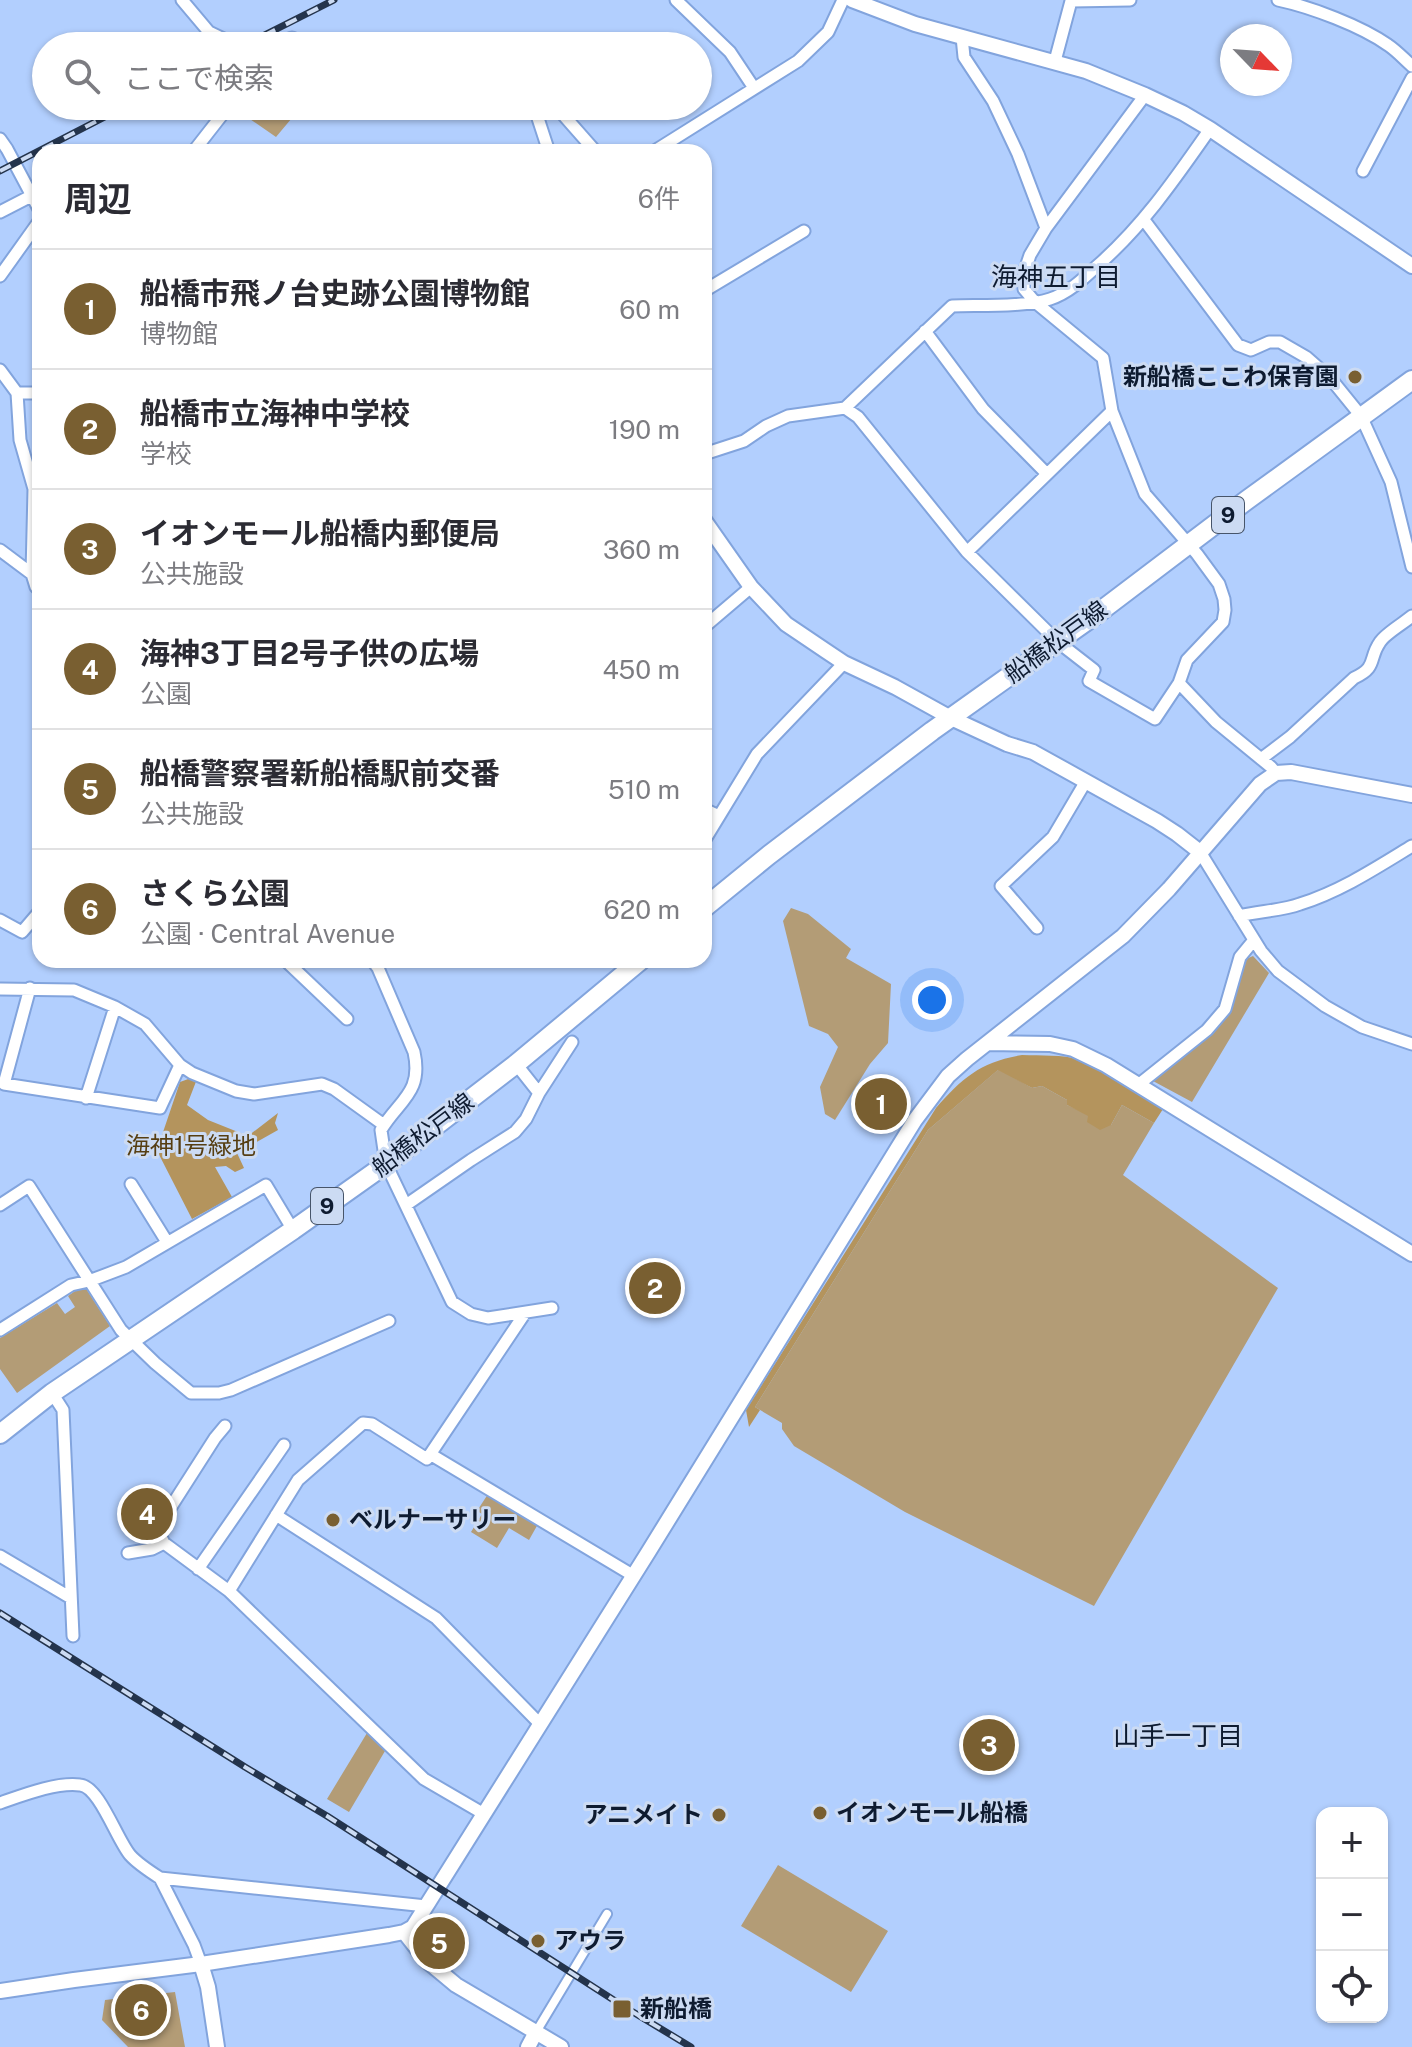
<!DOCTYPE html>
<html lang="ja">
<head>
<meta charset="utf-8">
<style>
	body { margin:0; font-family:"Public Sans","Noto Sans JP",sans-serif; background:#f7f7f7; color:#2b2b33 }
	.controls { position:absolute; right:24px; bottom:24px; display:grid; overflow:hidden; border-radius:16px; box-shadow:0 2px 6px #0004 }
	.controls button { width:72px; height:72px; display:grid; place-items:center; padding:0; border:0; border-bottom:2px solid #e1e1e2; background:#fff; color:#2b2b33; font:40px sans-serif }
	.compass { position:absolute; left:1220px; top:24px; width:72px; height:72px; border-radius:50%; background:#fff; box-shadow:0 2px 6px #0004; rotate:115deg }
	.you { position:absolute; left:932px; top:1000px; width:28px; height:28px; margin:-20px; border:6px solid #fff; border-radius:50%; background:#1a73e8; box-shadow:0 0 0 12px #1a73e833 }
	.badge { display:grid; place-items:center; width:52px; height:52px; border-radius:50%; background:#795f31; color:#fff; font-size:26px; font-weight:700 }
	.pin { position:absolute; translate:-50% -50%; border:4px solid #fff; box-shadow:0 2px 8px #0006 }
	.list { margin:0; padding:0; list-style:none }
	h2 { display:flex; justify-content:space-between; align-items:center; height:104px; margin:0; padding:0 32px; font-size:34px }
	h2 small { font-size:26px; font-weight:400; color:#7c7c81 }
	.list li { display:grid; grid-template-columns:52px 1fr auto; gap:24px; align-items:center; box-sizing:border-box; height:120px; padding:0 32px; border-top:2px solid #e1e1e2 }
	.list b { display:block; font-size:30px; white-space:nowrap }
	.list p { margin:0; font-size:26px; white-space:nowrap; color:#7c7c81 }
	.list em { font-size:26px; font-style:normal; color:#7c7c81 }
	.icon { flex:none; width:44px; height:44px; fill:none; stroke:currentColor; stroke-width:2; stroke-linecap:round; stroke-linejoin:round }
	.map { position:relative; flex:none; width:1412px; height:2047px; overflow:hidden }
	.search { position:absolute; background:#fff; box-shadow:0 2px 6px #0004; left:32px; top:32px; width:680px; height:88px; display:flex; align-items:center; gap:20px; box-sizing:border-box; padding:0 28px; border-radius:44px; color:#7c7c81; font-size:30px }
	.panel { position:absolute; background:#fff; box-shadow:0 2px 6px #0004; left:32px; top:144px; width:680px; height:824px; border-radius:24px }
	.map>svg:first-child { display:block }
	.green { fill:#b39c76 }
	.forest { fill:#b4945d }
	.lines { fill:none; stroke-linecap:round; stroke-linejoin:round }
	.pedestrian-casing { stroke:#82a4dd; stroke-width:12 }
	.minor-casing { stroke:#82a4dd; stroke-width:15 }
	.tertiary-casing { stroke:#82a4dd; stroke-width:18 }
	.primary-casing { stroke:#82a4dd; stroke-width:22 }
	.pedestrian { stroke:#fff; stroke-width:8 }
	.minor { stroke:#fff; stroke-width:11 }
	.tertiary { stroke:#fff; stroke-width:14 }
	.primary { stroke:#fff; stroke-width:18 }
	.rail-casing { stroke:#24344c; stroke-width:7 }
	.rail { stroke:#ccdbf3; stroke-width:4; stroke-dasharray:12; stroke-linecap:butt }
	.poi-dot { fill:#795f31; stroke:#ccdbf3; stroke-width:3 }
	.labels { text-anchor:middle; stroke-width:6; stroke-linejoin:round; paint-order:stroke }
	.shield { fill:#ccdbf3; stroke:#47556a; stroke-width:2 }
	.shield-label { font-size:22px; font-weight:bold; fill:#0e1b30 }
	.poi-label { font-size:24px; font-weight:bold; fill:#0e1b30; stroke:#ccdbf3; text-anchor:start }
	.street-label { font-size:24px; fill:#0e1b30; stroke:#ccdbf3 }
	.park-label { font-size:24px; fill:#563e12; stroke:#ccdbf3 }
	.neighbourhood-label { font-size:26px; fill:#0e1b30; stroke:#ccdbf3 }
</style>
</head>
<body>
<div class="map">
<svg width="1412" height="2047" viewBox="0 0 1412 2047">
	<rect width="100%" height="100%" fill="#b2cffe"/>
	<path class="green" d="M235,106H302L276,137L234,108Z
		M791,908L808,914L851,949L846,958L891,984L888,1043L870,1064L835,1120L825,1114L820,1087L838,1047L828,1034L809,1026L783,921Z
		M1253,956L1269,973L1192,1102L1153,1081L1211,1031L1230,1008L1246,959Z
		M999,1069L1032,1088L1042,1086L1067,1100V1105L1111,1125L1122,1105L1154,1123L1123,1175L1278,1288L1094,1606L905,1512L794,1446L782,1429V1423L755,1407L928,1130Z
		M78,1289L87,1290L110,1326L17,1393L0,1369V1338L57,1303L65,1314L75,1307L68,1296Z
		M488,1494L538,1524L529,1540L509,1528L497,1548L471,1532L482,1514L477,1511Z
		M367,1733L385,1751L349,1812L327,1799Z
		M778,1865L888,1931L851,1992L741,1926Z
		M175,1992L185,2047H128L102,2020L105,2000Z"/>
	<path class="forest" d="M1022,1055C1041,1056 1062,1054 1080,1060C1106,1068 1139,1094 1163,1109L1154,1123L1122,1105L1111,1125L1100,1130L1087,1122L1088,1116L1067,1105V1100L1042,1086L1032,1088L998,1070L928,1130L755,1407L760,1410L749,1427L746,1410L936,1108C963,1077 981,1062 1022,1055Z
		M191,1078L197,1079L187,1105L208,1120L248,1136L278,1113L275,1123L278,1130L237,1153L244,1168L235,1172L226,1166L215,1167L232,1197L192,1219L151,1139L160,1141L180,1082Z"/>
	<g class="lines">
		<defs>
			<path id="pedestrian" d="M536,2032L607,1914"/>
			<path id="minor" d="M182,0L209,32L238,46
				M676,0L730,52L754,88
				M1278,0C1311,7 1361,26 1388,45C1397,51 1404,59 1412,66
				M962,37L964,57L993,101L1018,154L1046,228
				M273,46L292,38L311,46
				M1055,61L1071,1L1130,0
				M1145,95L1046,228L1030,255L1024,273V289L1035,302L1103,358L1112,411L1145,494L1197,554L1219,584L1224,599L1225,610L1223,622L1187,660L1179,683L1216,722L1271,767L1276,773
				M534,106L549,152
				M552,106L559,110L596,152
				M0,139L7,149L40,211
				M193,152L229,106
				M653,152L798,61L828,32L843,0
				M1363,171L1412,78
				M0,212L33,195
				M1144,220L1238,345L1251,350L1269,342H1280L1306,357L1331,379L1361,416L1391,482L1412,567
				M0,276L40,220
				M704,291L804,231
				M925,331L983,409L1047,474
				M0,370L17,393H40
				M17,393L20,440L34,489L32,574
				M845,408L858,417L967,552L1058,642L1094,670L1089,681L1155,719L1179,683
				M704,454L744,441L766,426L788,416L845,408L952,306C979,305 1026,307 1050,299C1068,293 1082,280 1096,267C1143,226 1175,179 1210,129
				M0,550L32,574L36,587L40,590
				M967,552L1112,411
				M704,627L751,587
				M1261,759L1290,737L1354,678C1378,667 1368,659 1380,642C1386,633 1404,623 1412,616
				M704,809L719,816
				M704,841L757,754L844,663
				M1200,852L1261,951L1278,971L1325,1006L1362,1027L1412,1044
				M1239,916C1259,911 1281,911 1300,904C1341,891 1376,868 1412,846
				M0,920L22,932L40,911
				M1037,928L1001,886L1053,837L1086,781
				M285,960L347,1019
				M372,960L378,968L414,1052C423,1093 399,1100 381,1130L386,1164L452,1302L471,1314L488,1318L552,1308
				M30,988L4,1084L160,1108L180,1065
				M0,989L74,990L115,1007L145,1024L180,1065L192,1073L236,1091L254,1094L322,1084L334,1089L384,1125
				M1138,1085L1207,1030L1225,1009L1240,957L1254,940
				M539,1093L572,1042
				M86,1098L115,1007
				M131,1184L167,1242
				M0,1205L29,1186L121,1330L155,1363L191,1393H219L231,1390L389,1321
				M406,1205L471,1160L515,1132L526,1119L539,1093L516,1064
				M0,1330L71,1285L89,1281L126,1267L266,1185L293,1230
				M52,1393L63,1410L73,1636
				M225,1426L215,1438L160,1524V1535L164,1543L229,1591
				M430,1454L634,1576
				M276,1515L436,1618L540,1724
				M128,1553L152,1549L164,1543
				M0,1556L71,1598
				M198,1569L284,1445
				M0,1803C23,1795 56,1782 80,1785C99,1786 117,1840 130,1855C138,1864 149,1871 160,1878L426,1906
				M484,1814L424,1779L229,1591L298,1480L363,1423L372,1424L427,1459L525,1313
				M160,1878L194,1945L201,1964"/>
			<path id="tertiary" d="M852,0L915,24L1086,71L1145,95L1183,113L1210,129L1412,266
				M704,520L751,587L786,624L826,651L844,663L895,687L951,718L1007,744L1033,752L1157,821L1177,834L1200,852
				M989,1043L1050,1044L1073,1049L1106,1065L1412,1254
				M404,1932L426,1960L456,1985L561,2047
				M201,1964L208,1987L217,2047
				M0,1991L74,1980L201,1964L389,1935L404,1932L413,1927L649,1551L915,1120L948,1076L967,1059L1123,936L1169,889L1260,784L1276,773L1291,772L1412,795
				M528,2047L536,2032"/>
			<path id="primary" d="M704,908L769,855L932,731L1098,613L1247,500L1412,380
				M0,1434L52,1393L293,1230L386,1164L516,1064L641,960"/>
		</defs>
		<use href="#pedestrian" class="pedestrian-casing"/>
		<use href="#minor" class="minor-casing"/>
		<use href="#tertiary" class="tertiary-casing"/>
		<use href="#primary" class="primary-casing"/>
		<use href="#pedestrian" class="pedestrian"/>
		<use href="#minor" class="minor"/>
		<use href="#tertiary" class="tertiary"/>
		<use href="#primary" class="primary"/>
		<defs>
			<path id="rail" d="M243,46L334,0
				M0,171L126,106
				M0,1613L245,1767L327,1816L623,2006L691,2047"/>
		</defs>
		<use href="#rail" class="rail-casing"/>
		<use href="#rail" class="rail"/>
	</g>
	<g class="poi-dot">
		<circle cx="1355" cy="377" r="8"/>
		<circle cx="333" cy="1520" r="8"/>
		<circle cx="820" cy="1813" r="8"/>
		<circle cx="719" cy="1815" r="8"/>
		<circle cx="538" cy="1941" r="8"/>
		<rect x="612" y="1999" width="20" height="20" rx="4"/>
	</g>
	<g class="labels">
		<g class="shield">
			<rect x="1212" y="497" width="32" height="36" rx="6"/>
			<rect x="311" y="1188" width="32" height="36" rx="6"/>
		</g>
		<g class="shield-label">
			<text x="1228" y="523">9</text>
			<text x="327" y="1214">9</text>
		</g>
		<g class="poi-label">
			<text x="1339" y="385" text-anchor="end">新船橋ここわ保育園</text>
			<text x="349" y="1528">ベルナーサリー</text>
			<text x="836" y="1821">イオンモール船橋</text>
			<text x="703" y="1823" text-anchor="end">アニメイト</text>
			<text x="554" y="1949">アウラ</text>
			<text x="640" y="2017">新船橋</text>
		</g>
		<g class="street-label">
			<text transform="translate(1056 642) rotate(-36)" y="8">船橋松戸線</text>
			<text transform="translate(423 1135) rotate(-37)" y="8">船橋松戸線</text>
		</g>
		<g class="park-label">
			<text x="191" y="1154">海神1号緑地</text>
		</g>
		<g class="neighbourhood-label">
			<text x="1056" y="286">海神五丁目</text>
			<text x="1178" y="1745">山手一丁目</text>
		</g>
	</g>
</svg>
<div class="controls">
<button>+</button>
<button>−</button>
<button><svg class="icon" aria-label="locate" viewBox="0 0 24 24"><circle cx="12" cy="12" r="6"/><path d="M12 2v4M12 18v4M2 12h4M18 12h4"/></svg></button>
</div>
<svg class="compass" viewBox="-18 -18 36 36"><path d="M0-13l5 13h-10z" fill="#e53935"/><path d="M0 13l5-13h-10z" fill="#7c7c81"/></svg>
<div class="you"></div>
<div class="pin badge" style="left:881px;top:1104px">1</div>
<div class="pin badge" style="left:655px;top:1288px">2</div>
<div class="pin badge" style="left:989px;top:1745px">3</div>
<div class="pin badge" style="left:147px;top:1514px">4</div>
<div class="pin badge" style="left:439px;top:1943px">5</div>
<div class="pin badge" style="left:141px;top:2010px">6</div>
<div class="search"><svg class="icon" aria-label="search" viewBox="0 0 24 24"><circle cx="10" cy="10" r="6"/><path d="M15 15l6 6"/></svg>ここで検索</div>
<section class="panel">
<h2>周辺<small>6件</small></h2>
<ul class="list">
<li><span class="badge">1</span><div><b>船橋市飛ノ台史跡公園博物館</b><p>博物館</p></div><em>60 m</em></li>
<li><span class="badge">2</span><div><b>船橋市立海神中学校</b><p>学校</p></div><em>190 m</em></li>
<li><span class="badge">3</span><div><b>イオンモール船橋内郵便局</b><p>公共施設</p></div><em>360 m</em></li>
<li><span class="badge">4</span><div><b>海神3丁目2号子供の広場</b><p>公園</p></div><em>450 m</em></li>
<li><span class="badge">5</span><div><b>船橋警察署新船橋駅前交番</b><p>公共施設</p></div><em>510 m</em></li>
<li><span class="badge">6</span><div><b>さくら公園</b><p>公園 · Central Avenue</p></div><em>620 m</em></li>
</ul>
</section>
</div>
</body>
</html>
